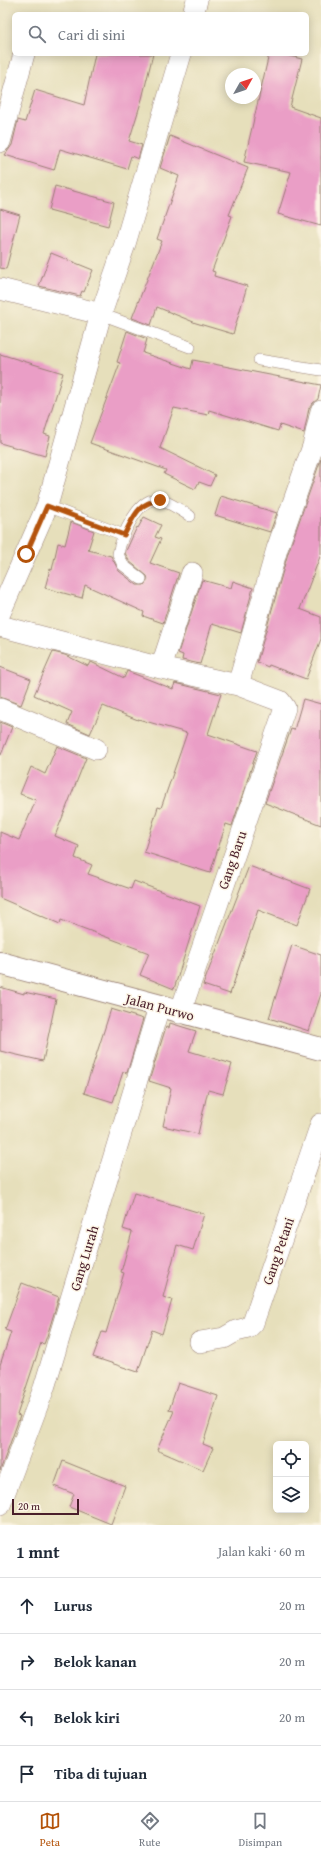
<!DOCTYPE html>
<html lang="id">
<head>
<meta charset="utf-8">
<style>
	body { margin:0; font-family:"Gentium Book Plus",serif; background:#f2f2f3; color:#1f2937 }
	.controls { position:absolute; right:12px; bottom:12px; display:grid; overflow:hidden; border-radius:6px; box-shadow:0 2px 10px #0003 }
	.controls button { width:36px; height:36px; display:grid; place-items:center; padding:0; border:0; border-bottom:1px solid #e0e1e3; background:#fff; color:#1f2937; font:20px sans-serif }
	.compass { position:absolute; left:225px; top:68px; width:36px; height:36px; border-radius:50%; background:#fff; box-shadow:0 2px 10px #0003; rotate:50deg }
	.scale { position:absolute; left:12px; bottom:10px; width:67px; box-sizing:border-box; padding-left:4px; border:2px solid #4a1f2b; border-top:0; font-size:11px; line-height:14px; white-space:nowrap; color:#4a1f2b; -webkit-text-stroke:3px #fcf5e5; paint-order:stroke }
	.stop { position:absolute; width:12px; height:12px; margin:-9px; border:3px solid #b45309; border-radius:50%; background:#fff }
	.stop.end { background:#b45309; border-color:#fff; box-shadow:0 1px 4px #0008 }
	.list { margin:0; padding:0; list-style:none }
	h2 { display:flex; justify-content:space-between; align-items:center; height:52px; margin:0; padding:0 16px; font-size:17px }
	h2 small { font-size:13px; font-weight:400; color:#747a83 }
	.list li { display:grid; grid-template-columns:26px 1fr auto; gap:12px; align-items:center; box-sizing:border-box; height:56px; padding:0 16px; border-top:1px solid #e0e1e3 }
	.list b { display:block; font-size:15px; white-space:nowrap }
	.list em { font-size:13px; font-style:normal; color:#747a83 }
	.icon { flex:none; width:22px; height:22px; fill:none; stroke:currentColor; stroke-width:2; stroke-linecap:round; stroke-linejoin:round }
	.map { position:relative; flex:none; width:321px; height:1525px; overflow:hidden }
	.search { position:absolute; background:#fff; box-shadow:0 2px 10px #0003; left:12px; right:12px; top:12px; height:44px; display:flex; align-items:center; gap:10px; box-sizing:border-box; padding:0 14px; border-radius:6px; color:#747a83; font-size:15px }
	.sheet { height:276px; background:#fff }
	nav { display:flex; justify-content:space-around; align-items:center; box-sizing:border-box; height:56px; border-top:1px solid #e0e1e3; background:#fff; font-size:11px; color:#747a83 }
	nav a { display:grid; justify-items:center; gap:2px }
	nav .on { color:#b45309 }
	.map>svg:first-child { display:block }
	.building { fill:#ea9ec6 }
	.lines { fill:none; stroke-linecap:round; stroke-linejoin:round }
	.service-casing { stroke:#987f73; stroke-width:12 }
	.minor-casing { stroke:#987f73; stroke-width:22 }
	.tertiary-casing { stroke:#987f73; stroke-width:24 }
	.service { stroke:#fff; stroke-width:11 }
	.minor { stroke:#fff; stroke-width:21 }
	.tertiary { stroke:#fff; stroke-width:22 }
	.route { stroke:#b45309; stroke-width:5 }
	.labels { text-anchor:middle; stroke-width:3; stroke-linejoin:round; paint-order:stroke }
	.street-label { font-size:14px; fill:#4a1f2b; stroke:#fcf5e5 }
</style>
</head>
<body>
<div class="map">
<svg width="321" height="1525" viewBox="0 0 321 1525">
	<rect width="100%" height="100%" fill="#fcf5e5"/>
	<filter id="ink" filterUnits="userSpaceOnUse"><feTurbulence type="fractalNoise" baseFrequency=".025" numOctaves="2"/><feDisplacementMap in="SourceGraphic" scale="8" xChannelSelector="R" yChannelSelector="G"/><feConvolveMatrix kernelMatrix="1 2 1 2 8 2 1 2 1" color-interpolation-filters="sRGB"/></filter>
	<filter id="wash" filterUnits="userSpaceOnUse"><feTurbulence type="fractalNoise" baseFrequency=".012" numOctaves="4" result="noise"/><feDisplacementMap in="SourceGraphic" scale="16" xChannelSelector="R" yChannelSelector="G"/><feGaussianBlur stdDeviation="0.9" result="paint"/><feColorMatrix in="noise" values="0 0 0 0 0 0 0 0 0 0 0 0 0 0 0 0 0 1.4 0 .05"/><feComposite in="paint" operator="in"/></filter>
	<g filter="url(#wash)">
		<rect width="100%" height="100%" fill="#e6dfbb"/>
		<g id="blocks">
			<path class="building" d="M95,54H153L142,99L129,141L142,145L138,159L131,156L127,169L60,149L54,170L5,155L12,145L18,120L25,122L35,90L84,105Z
				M269,54H281L302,59L290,107L321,118V226L278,214L291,172L244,162Z
				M170,136L248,168L229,215L232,216L212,271L215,272L214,276L247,286L233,334L196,323L157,307L151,325L132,318L162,241L157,239L179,176L160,168Z
				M55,186L114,202L108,226L49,210Z
				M0,209L20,215L6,269L0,268Z
				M51,253L93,270L84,292L82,291L80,296L39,286Z
				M127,331L147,339L143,353L191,369L193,360L321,385L318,399L313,403L309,408L304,433L280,425L278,431L209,410L208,415L174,408L160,448L215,475L210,486L199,482L195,489L164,474L166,470L90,443L120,363L117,362Z
				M0,354L63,373L44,434L50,436L45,456L0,443Z
				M321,459V554L300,609L321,617V639L306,679L269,665L268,667L257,662L288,553Z
				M221,496L277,513L270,532L215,515Z
				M144,517L161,525L155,537L161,539L150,563L179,573L163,623L143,616L144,612L85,585L82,598L45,588L50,569L52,570L58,543L65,545L71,522L94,531L88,550L111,556L119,571L137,585H144L148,580L147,576L129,561L125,553L137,527L138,528Z
				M202,580L231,588L233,581L253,588L241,633L212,624L200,664L182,660L183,655L178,653Z
				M53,652L65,655L88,666L90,662H91L124,678L127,671L173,689L175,683L221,694L208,734L257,751L232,826L226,824L210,873L144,852L158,807L161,808L187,733L138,719V720L103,706L90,734L67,724L72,712L34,695Z
				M0,667L31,679L21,705L0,697Z
				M303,699L321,704V825L265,803L291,729L294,730Z
				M0,722L12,727L1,755H0Z
				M57,746L86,758L55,836L79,846L75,858L92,865L88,874L131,889L134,881L200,906L174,989L140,975L149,953L61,920L60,924L0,898V832L19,840L36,800L20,794L31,767L45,774Z
				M249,866L310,889L297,925L258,910L230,994L203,985Z
				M292,945L321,955V994L309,1031L269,1018Z
				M0,987L24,994V992L56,999L43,1061L0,1051Z
				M111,1009L143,1019L127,1073L123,1072L113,1102L84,1093Z
				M170,1023L196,1031L189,1051L232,1064L223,1094L208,1090L198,1134L163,1126L171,1088L149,1081L166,1027L169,1028Z
				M134,1193L204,1214L193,1250L177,1245L163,1297L172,1300L162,1334L152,1330L138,1372L93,1357L102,1332L106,1333L124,1273L121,1272L132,1232L123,1229Z
				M22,1283L59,1297L47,1336L44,1344L41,1343L17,1415L20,1416L0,1471V1365L11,1332L5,1330Z
				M178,1383L218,1396L203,1444L213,1448L203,1470L157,1450L174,1411L169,1410Z
				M63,1461L125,1486L111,1524L69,1507L74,1494L54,1486Z"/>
		</g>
	</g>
	<g filter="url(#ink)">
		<use href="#blocks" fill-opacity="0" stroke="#987f73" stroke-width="1"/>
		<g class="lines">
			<defs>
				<path id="service" d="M101,314L190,347
					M259,360L321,370
					M47,506L124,535
					M141,579L123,565L118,554C121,538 138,495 160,500C170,502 181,511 190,516"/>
				<path id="minor" d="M193,14L197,0
					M0,142L24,54
					M0,289L101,314
					M0,613L47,506L101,314L125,244L181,54
					M0,626L161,668L238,685L280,701L285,708L180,1013
					M161,668L192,573
					M238,685L277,549L313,446L321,411
					M0,709L96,749
					M200,1342L224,1338L236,1331L248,1328L253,1323L321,1124
					M0,1505L44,1388L159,1007"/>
				<path id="tertiary" d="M0,963L321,1049"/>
			</defs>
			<use href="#service" class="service-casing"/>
			<use href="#minor" class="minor-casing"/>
			<use href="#tertiary" class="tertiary-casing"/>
			<use href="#service" class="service"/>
			<use href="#minor" class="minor"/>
			<use href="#tertiary" class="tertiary"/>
		</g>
	</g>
	<g class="lines" filter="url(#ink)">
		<path class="route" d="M26,554L47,506L124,535C134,517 137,503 160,500"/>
	</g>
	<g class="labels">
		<g class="street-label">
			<text transform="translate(232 860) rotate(-71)" y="5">Gang Baru</text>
			<text transform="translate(160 1007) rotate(15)" y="5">Jalan Purwo</text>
			<text transform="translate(278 1251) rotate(-71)" y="5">Gang Petani</text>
			<text transform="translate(84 1258) rotate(-73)" y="5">Gang Lurah</text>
		</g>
	</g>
</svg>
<div class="controls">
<button><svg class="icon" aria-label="locate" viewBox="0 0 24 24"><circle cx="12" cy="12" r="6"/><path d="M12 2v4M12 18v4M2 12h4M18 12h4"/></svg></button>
<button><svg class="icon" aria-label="layers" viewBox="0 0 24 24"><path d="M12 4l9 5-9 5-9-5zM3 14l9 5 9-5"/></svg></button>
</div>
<svg class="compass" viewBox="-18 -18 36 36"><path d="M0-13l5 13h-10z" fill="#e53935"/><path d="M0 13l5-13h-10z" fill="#747a83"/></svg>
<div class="scale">20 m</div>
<div class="stop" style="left:26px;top:554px"></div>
<div class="stop end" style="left:160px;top:500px"></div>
<div class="search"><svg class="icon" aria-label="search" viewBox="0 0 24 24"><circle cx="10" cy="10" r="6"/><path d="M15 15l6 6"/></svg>Cari di sini</div>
</div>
<section class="sheet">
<h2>1 mnt<small>Jalan kaki · 60 m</small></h2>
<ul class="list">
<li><svg class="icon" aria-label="ahead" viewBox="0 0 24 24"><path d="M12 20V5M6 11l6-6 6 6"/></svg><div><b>Lurus</b></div><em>20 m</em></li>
<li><svg class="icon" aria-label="right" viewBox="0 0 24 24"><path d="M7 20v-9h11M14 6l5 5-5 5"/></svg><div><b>Belok kanan</b></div><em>20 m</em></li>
<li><svg class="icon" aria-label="left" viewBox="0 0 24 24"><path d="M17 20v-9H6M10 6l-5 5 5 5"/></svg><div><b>Belok kiri</b></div><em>20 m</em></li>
<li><svg class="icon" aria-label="arrive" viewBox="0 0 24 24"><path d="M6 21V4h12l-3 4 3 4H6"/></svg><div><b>Tiba di tujuan</b></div></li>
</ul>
</section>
<nav>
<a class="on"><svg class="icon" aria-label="map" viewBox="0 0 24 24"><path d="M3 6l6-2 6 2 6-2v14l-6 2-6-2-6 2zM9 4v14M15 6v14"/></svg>Peta</a>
<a><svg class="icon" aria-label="directions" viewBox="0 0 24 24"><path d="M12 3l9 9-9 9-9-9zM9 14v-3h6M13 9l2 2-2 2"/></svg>Rute</a>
<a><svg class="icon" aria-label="saved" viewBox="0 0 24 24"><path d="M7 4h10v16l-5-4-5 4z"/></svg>Disimpan</a>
</nav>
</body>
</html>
